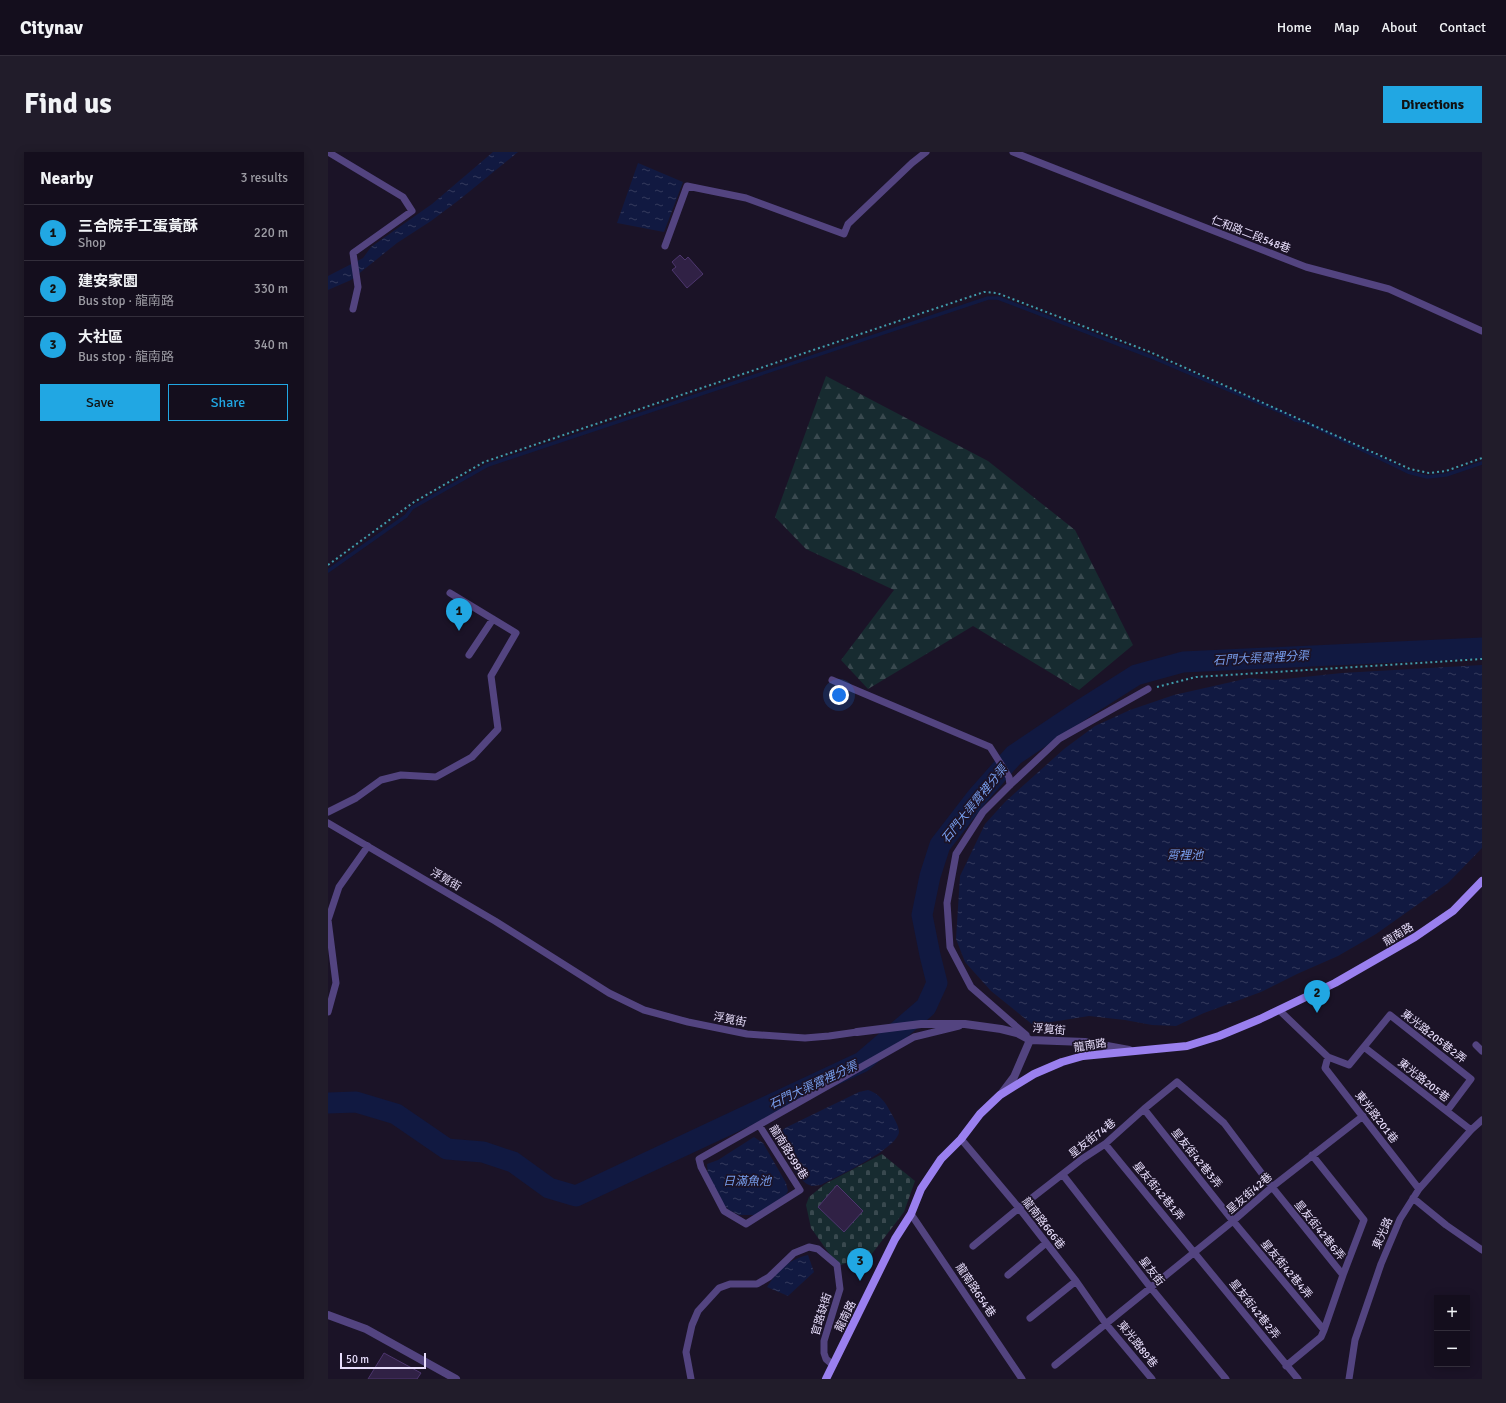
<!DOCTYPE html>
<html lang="en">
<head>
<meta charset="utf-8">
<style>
	body { margin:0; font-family:Signika,"Noto Sans TC",sans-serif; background:#211c2a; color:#f1f3f6 }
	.controls { position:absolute; right:12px; bottom:12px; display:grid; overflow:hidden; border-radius:0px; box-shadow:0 2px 10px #0003 }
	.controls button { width:36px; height:36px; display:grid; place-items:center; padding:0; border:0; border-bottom:1px solid #332e3b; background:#140e1d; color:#f1f3f6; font:20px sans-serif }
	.scale { position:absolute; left:12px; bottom:10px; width:86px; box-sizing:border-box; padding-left:4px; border:2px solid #e7ddfb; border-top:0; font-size:11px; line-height:14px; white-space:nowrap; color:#e7ddfb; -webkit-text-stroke:3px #1b1327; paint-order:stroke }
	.you { position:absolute; left:511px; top:543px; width:14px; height:14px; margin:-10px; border:3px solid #fff; border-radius:50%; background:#1a73e8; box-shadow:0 0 0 6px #1a73e833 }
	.badge { display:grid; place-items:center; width:26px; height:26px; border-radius:50%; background:#21a7e3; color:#111; font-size:13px; font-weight:700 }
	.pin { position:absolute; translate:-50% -33px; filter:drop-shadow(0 1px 2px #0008) }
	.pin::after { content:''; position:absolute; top:21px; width:14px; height:12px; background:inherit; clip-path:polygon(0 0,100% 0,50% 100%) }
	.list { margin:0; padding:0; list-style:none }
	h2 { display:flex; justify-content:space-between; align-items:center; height:52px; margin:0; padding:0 16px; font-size:17px }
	h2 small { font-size:13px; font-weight:400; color:#9d9ca4 }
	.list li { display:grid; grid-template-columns:26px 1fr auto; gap:12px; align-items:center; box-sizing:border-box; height:56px; padding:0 16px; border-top:1px solid #332e3b }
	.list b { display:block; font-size:15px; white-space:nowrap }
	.list p { margin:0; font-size:13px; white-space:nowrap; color:#9d9ca4 }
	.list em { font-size:13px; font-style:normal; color:#9d9ca4 }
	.actions { display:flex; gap:8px; padding:12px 16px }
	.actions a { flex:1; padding:9px 0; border:1px solid #21a7e3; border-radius:0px; text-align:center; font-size:14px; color:#21a7e3 }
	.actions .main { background:#21a7e3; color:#111 }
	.map { position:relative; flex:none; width:1154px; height:1227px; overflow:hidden; border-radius:0px }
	header { display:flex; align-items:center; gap:24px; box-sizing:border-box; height:56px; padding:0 20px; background:#140e1d; border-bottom:1px solid #332e3b }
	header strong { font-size:19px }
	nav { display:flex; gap:22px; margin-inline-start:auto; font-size:14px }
	.intro { display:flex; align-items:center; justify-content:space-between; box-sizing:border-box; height:96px; padding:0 24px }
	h1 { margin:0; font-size:28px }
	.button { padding:10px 18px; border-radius:0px; background:#21a7e3; color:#111; font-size:14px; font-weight:700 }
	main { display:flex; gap:24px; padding:0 24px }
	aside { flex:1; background:#140e1d; border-radius:0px; box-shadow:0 2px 10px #0003 }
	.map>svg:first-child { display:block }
	.forest { fill:url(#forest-firs) }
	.cemetery { fill:url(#cemetery-stones) }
	.water { fill:url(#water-ripples) }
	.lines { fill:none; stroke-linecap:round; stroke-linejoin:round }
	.stream { stroke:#111941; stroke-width:3.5 }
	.river { stroke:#111941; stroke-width:21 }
	.building { fill:#302145; stroke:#4d366e }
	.path { stroke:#409cac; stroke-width:2; stroke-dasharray:2 3; stroke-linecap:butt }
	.service { stroke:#534480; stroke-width:7 }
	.minor { stroke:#534480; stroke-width:8 }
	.secondary { stroke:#9a80ef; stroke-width:8 }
	.labels { text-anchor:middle; stroke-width:3.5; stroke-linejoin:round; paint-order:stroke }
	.street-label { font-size:11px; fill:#e7ddfb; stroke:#1b1327 }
	.water-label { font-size:12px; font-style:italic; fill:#789eee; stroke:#1b1327 }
</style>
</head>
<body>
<header>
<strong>Citynav</strong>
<nav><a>Home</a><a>Map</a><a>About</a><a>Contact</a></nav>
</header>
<div class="intro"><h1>Find us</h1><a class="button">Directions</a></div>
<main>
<aside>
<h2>Nearby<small>3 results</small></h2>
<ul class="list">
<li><span class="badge">1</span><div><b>三合院手工蛋黃酥</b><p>Shop</p></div><em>220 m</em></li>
<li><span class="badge">2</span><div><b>建安家園</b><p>Bus stop · 龍南路</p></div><em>330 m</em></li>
<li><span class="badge">3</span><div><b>大社區</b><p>Bus stop · 龍南路</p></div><em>340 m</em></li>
</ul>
<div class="actions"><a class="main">Save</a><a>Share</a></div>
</aside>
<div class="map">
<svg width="1154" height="1227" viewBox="0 0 1154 1227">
	<defs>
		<pattern id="forest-firs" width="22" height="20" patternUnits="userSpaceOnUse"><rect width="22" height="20" fill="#172b30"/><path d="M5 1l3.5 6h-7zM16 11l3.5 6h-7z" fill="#39494f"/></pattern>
		<pattern id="cemetery-stones" width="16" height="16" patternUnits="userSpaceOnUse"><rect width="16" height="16" fill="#172b30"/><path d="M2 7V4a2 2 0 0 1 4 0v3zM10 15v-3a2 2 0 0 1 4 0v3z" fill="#39494f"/></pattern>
		<pattern id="water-ripples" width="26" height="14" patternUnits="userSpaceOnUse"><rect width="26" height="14" fill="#111941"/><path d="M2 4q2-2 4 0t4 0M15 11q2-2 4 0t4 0" fill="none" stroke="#343a5d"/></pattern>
	</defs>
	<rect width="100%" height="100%" fill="#1b1327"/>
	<path class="forest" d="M498,224L660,309L747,378L805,493L751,538L645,474L540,537L513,508L566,438L478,397L447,365Z"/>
	<path class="cemetery" d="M554,1002L587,1029L576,1060L543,1103L510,1114L483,1076L478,1053L481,1045L497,1032Z"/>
	<path class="water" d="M165,0H190L131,48L103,69L69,91L23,128L0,138V124L35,106L43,95L104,52Z
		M310,11L355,30L336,80L289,71Z
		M1154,513V696L1120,731L1048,782L1010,804L969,822L933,840L876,861L848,874L824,873L797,868L761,864L705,873L663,839L637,810L628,787L632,724L657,672L677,650L736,597L767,574L802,558L846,543L921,526L947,528L1014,521Z
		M540,938C551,941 558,951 563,961C566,966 571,974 571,980C569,997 508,1025 493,1033C490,1033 486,1034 484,1034C469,1031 451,994 451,981L457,976L531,940Z
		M426,985L435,991L458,1031L460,1039L456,1046L429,1063H411L401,1058L395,1052L380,1023L379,1012L390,1008Z
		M480,1103L486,1120L460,1144L439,1135C450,1118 459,1108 480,1103Z"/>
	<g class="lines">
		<path class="stream" d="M0,419L78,364L84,356L160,313L660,146H670L821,204L955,261L967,268L977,270L1080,320L1099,325L1118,323L1154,311"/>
		<path class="river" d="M0,951L28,950L68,962L119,997L155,1000L185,1010L221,1036L248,1044L534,910L598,855L609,831L602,803L594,763L602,724L612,693L649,645L686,603L756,556L808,523L855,510L1154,496"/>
	</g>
	<path class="building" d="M352,103L357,108L360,105L375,122L359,136L344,118L348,115L344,110Z
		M509,1033L535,1059L516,1080L490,1055Z
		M56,1201L93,1221L89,1227H40Z"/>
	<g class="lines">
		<path class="path" d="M0,413L86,350L156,310L656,140L669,141L822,200L1082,317L1101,321L1118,319L1154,306
			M829,535L868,525L1154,507"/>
		<path class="service" d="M0,0L75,45L84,59L25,101L30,135L25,157
			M685,0L978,115L1061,137L1154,179
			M337,94L359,34L418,46L516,82L520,72L584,11L598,0
			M141,503L165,467
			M504,528L662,595L681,625L682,633
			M0,660L28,646L53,628L73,623L108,625L144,605L170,577L163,524L188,481L122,441
			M0,671L167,769L281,841L316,858L360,870L419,882L477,886L501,884L529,880
			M951,858L1000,905L1021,913L1062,863L1143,927L1119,959
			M0,860L8,831L0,768L11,735L40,694
			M698,883L643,835L622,795L619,751L628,702L655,660L682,633L731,587L820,537
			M1148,893L1154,899
			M1036,895L1143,978
			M1000,905L997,916L1091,1037
			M816,957L905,1069L996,1178
			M431,973L472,1038L418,1072L396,1059L373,1015L371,1007L586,885L631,874
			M633,987L691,1056L748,1129L778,1172L824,1227
			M777,992L970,1227
			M984,1003L1036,1068L1015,1123
			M735,1023L823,1136L898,1227
			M1085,1046L1118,1073L1154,1098
			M583,1062L694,1227
			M645,1094L691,1056L754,1007L777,992L816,957L849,930L896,971L944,1035L1015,1123L996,1178L993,1185L958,1214
			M680,1123L718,1091
			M702,1166L748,1129
			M727,1213L905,1069L944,1035L1035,964
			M363,1227L358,1200L364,1173L370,1159L391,1136L402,1132H429L441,1125L466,1101L481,1095L490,1097L509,1113L512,1137L496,1189V1201L498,1207L505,1213
			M1021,1227L1027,1188L1053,1112L1072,1067L1091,1037L1143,978L1154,968"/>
		<path class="minor" d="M529,880L593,872H637L673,877L689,881L702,888L757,890L801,898
			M674,941L686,925L702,888
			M0,1163L38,1177L128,1227"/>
		<path class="secondary" d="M498,1227L567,1087L583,1062L593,1037L613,1007L633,987L652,962L672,943L706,922L734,910L755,904L859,894L891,884L932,867L1007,831L1087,785L1125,759L1154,729"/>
	</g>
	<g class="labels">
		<g class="street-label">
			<text transform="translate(923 82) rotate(21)" y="4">仁和路二段548巷</text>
			<text transform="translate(118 727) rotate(30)" y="4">浮筧街</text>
			<text transform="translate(1070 782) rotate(-31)" y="4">龍南路</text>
			<text transform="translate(402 867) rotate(11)" y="4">浮筧街</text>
			<text transform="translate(721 877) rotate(5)" y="4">浮筧街</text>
			<text transform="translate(1106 884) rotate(38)" y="4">東光路205巷2弄</text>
			<text transform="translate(762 893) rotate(-9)" y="4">龍南路</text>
			<text transform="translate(1096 928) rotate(38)" y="4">東光路205巷</text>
			<text transform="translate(1049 965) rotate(52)" y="4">東光路201巷</text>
			<text transform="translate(764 986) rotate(-38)" y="4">星友街74巷</text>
			<text transform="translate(461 1000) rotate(58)" y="4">龍南路599巷</text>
			<text transform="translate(869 1006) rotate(51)" y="4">星友街42巷3弄</text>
			<text transform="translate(831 1039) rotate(50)" y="4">星友街42巷1弄</text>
			<text transform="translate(921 1041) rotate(-41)" y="4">星友街42巷</text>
			<text transform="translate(716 1071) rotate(52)" y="4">龍南路666巷</text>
			<text transform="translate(992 1078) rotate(51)" y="4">星友街42巷6弄</text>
			<text transform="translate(1054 1081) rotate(-66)" y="4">東光路</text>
			<text transform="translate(959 1117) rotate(50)" y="4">星友街42巷4弄</text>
			<text transform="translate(824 1119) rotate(52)" y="4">星友街</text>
			<text transform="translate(648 1138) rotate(56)" y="4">龍南路654巷</text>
			<text transform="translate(927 1157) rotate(51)" y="4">星友街42巷2弄</text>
			<text transform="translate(493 1162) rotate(-73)" y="4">官路缺街</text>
			<text transform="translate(517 1164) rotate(-64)" y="4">龍南路</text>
			<text transform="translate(810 1192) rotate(51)" y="4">東光路89巷</text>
		</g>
		<g class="water-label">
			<text transform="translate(933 506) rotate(-3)" y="4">石門大渠霄裡分渠</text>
			<text transform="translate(646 652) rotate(-51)" y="4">石門大渠霄裡分渠</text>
			<text x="857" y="707">霄裡池</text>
			<text transform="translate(485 933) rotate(-25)" y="4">石門大渠霄裡分渠</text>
			<text x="419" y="1033">日滿魚池</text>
		</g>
	</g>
</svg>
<div class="controls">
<button>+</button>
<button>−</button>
</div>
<div class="scale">50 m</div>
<div class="you"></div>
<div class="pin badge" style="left:131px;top:479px">1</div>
<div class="pin badge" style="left:989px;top:861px">2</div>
<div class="pin badge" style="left:532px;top:1129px">3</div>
</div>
</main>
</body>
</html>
